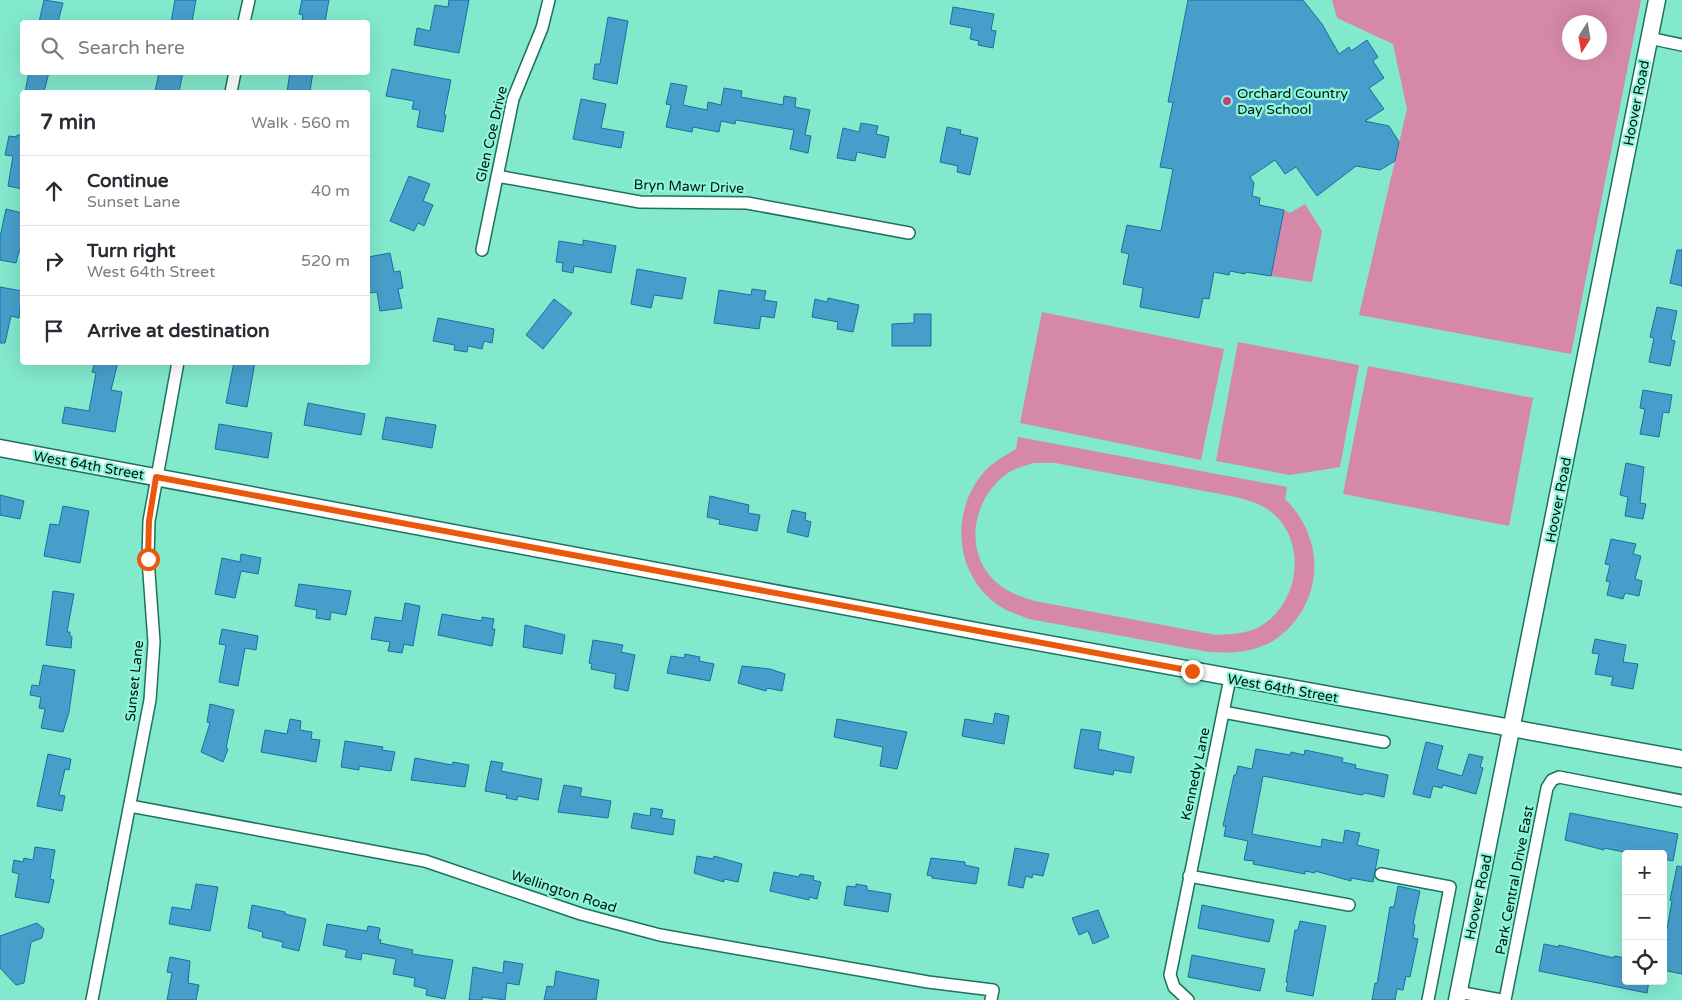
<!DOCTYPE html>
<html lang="en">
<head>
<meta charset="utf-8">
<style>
	body { margin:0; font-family:"Varela Round",sans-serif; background:#f7f7f7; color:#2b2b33 }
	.controls { position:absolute; right:15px; bottom:15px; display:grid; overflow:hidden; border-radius:5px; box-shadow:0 5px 20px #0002 }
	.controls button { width:45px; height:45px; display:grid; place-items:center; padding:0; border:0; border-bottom:1px solid #e1e1e2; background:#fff; color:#2b2b33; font:25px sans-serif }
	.compass { position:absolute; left:1562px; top:15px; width:45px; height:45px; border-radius:50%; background:#fff; box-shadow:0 5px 20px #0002; rotate:191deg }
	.stop { position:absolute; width:15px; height:15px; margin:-11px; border:4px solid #ea580c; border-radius:50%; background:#fff }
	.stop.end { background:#ea580c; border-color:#fff; box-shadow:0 1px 5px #0008 }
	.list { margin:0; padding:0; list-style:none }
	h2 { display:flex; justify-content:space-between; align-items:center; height:65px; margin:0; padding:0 20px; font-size:21px }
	h2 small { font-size:16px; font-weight:400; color:#7c7c81 }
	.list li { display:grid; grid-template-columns:32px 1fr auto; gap:15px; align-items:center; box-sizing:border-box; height:70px; padding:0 20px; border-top:1px solid #e1e1e2 }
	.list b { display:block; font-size:19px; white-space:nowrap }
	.list p { margin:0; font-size:16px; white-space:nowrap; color:#7c7c81 }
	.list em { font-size:16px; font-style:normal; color:#7c7c81 }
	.icon { flex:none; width:28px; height:28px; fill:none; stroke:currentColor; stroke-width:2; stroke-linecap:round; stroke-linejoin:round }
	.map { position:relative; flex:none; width:1682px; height:1000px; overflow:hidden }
	.search { position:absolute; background:#fff; box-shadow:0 5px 20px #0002; left:20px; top:20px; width:350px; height:55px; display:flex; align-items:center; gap:12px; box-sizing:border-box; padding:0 18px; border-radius:5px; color:#7c7c81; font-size:19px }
	.panel { position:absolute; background:#fff; box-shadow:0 5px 20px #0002; left:20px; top:90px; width:350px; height:275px; border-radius:5px }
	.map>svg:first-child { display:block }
	.green { fill:#d588a7; fill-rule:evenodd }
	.building { fill:#489eca; stroke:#12749e }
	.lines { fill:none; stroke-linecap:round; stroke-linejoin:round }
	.street-casing { stroke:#1d715e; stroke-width:14 }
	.secondary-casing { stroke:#1d715e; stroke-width:19 }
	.street { stroke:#fff; stroke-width:11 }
	.secondary { stroke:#fff; stroke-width:16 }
	.route { stroke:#ea580c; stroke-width:6 }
	.poi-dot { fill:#c43e80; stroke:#8ff6da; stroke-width:2 }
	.labels { text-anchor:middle; stroke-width:4.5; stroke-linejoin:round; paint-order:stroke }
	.poi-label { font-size:14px; fill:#011510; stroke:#8ff6da; text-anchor:start }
	.street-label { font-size:14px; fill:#011510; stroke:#8ff6da }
</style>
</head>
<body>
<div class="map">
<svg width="1682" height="1000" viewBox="0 0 1682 1000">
	<rect width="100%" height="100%" fill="#82e9cd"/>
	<path class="green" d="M1332,0H1641L1571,354L1359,315L1407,109L1393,44L1337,18ZM1570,22H1600V52H1570Z
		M1305,204L1322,231L1312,282L1271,276L1284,210L1290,213Z
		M1042,312L1224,349L1201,460L1020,423Z
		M1238,342L1359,365L1340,467L1290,475L1216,461Z
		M1368,366L1533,398L1509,526L1343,494Z
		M1018,437L1287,487L1285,499C1319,532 1325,583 1295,621C1287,631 1275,642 1262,646C1245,653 1228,653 1209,652L1029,619C1020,615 1009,612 1001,607C957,579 949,518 980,477C988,465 1004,456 1016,449ZM1033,463H1055L1236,497C1243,499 1251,501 1258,504C1307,526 1305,596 1264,624C1250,634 1232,634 1216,635L1035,601C1021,597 1009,593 997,583C961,552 973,494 1011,471C1018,467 1026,466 1033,463Z"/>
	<path class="building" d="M44,0L63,3L58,22H39Z
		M175,0H196L192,22H171Z
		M302,0H329L325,22H302L303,15L299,14Z
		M449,0H469L459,53L414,45L417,28L430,31L435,5L448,7Z
		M1188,0H1303L1322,24L1339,54L1349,47L1351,51L1367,40L1378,57L1373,61L1384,78L1369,88L1384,109L1365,121L1389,126L1399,142L1395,161L1380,170L1356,166L1317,196L1296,167L1285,174L1275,160L1250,177L1254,183L1252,196L1260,198L1259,205L1284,210L1271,276L1245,272V274L1230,271L1229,275L1214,272L1209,299L1203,298L1199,318L1140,307L1143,288L1123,284L1129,254L1121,252L1127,225L1161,231L1173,169L1160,167L1173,102H1168Z
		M953,7L994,14L991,30L996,31L993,48L978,45L979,41L970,39L972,28L950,24Z
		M608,17L628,21L617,84L593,79L595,64H600Z
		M392,69L451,80L444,115H446L443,132L417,127L420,110L412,109L414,101L386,96Z
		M29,72H49L44,92H25Z
		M159,72H183L179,92H155Z
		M290,72H313L310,91L287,92Z
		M671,83L687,86L683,105L707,110L708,102L721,105L724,88L742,91L741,97L783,105L784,96L796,98L795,107L810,110L805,135L811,136L808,153L790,149L794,130L736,120L735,124L721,121L719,132L693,127L692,132L666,127L671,105L666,104Z
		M581,99L606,104L601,128L624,132L621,148L573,139Z
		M861,123L878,126L876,134L889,137L885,158L857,152L855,161L837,158L843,128L859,132Z
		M947,127L961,130L960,134L978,138L970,175L957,172L958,166L940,162Z
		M17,135H22V189L8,186L13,156L5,155L9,136L17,137Z
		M409,176L430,184L423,201L433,205L424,226L418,223L414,231L390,221Z
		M6,209L22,213V252L19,251L16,263L0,260V237Z
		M583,240L616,246L611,273L574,266L573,273L562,271L563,263L556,262L559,241L583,245Z
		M1677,250H1682V286L1670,283Z
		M390,253L394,272L400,271L403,288L398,289L402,308L380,311L377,292L369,293L368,257Z
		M637,269L686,278L682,299L654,295L651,308L631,304Z
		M0,287L22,291L19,318L11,316L5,343H0Z
		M752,289L766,291L764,300L777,302L774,318L761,316L759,329L714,323L719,290L751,295Z
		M828,298L859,305L853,332L837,329L838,322L812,317L815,299L827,302Z
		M554,299L572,313L543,349L526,335Z
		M1657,307L1677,311L1671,340L1675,341L1670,366L1649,362L1654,338L1650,337Z
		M914,314H931V346H892V324L914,323Z
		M438,318L494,329L492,343L484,341L482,349L468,346L467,352L454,350L455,345L433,341Z
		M95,362H118L111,390L122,392L115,432L62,423L65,407L89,411L96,373L92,372Z
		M234,362H255L247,407L226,403Z
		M1643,390L1672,395L1669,413L1663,412L1659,437L1640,434L1645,409L1640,408Z
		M308,403L365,414L361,435L304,425Z
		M386,417L436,425L432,448L382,439Z
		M219,424L272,433L268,458L215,449Z
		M1626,463L1644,467L1640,503L1646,504L1643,519L1625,516L1628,497L1620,495Z
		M0,495L24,501L20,519L0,515Z
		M710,496L749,505L748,513L760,515L757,531L719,524L720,520L707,517Z
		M63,506L89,511L80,563L44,556L50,524L59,525Z
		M792,510L806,513L805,520L811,522L808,537L787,532Z
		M1611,539L1636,544L1633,554L1641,556L1635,579L1642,581L1639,596L1625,593L1623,599L1607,595L1610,582L1606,581L1610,565L1605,564Z
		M241,554L261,558L258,574L241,571L235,598L215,594L222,558L240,562Z
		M299,584L351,591L346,615L331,612L330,620L316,618L317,610L295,606Z
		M53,591L74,594L67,632H70V636L72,637L71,648L46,645Z
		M405,603L420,606L413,646L404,644L402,653L388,651L390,642L371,639L375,617L402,621Z
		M442,614L482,621V617L494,619L492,629H495L492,646L438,635Z
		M525,625L565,635L562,654L523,647Z
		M222,629L258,636L256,650L245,648L238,686L219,682L226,645L219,644Z
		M1595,639L1626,645L1623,662L1638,664L1633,689L1611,685L1613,677L1595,674L1599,654L1592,653Z
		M593,640L623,645L621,652L635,655L628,691L614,688L616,674L591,669L592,664L589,663Z
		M685,654L700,657L699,661L714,664L710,681L667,673L671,656L684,658Z
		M43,665L75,670L69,712L63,732L41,728L45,709L39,708L41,697L30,695L32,685L39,686Z
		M742,666L770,669L785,674L782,691L767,688L766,691L738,683Z
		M210,704L234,710L226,748L228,749L223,762L201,752L210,723L207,722Z
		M995,713L1009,716L1004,744L962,736L965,719L993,724Z
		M290,719L301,721L300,730L312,732L311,739L320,740L316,762L261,752L265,730L287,734Z
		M837,719L907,732L897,769L880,766L883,747L834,737Z
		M1081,729L1101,732L1098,749L1134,757L1131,773L1114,770L1113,775L1074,768Z
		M345,741L383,747L382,750L395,752L391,771L359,766V770L341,767Z
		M1426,742L1443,746L1437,769L1462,776L1469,754L1483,757L1480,767L1483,768L1476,794L1443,785L1442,788L1433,786L1430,798L1413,794Z
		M1256,749L1290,755L1291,752L1304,755L1305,750L1343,758L1342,762L1356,765L1355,768L1388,775L1384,797L1365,793L1362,795L1263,776L1252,834L1321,847L1322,839L1343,843L1345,830L1360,833L1357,845L1379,850L1373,882L1351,878V881L1315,871V873L1305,871V874L1253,864L1254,861L1244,860L1248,841L1224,836L1226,826H1223L1234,775H1236L1238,766L1252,769Z
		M48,754L71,759L69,770L65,769L59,795L65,796L62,811L37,806Z
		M415,758L452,765L453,762L469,765L465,787L411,780Z
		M491,761L503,763L501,771L542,779L538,800L518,796L517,800L506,798L507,795L485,791Z
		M564,785L582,788L580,796L611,801L608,818L558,812Z
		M651,808L663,810L661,818L675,820L673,835L631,828L634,813L650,816Z
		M1570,813L1678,834L1673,861L1663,859V854H1634L1604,848V850L1565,840Z
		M35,847L55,850L50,879L54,880L49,903L15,897L19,874L12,872L14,860L23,862L24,858L33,860Z
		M1015,848L1049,854L1043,876L1033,874L1032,878L1026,876L1023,888L1008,885Z
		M697,856L713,859L714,856L742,864L738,882L724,879V882L694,873Z
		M931,858L965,862V865L979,868L976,884L932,878V876L927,875Z
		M1677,866L1682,867V974L1663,970V935L1665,928L1667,929L1672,901L1670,900Z
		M774,872L799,877L800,874L814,876L813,880L821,882L817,899L809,897V900L770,891Z
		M196,884L218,887L210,931L169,924L172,907L191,910Z
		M856,884L867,886V890L891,894L888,912L844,905L847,886L856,887Z
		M1398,886L1420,891L1413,924L1415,925L1413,938L1418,939L1410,977L1406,976L1403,990L1397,989L1395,1000H1372L1375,983L1377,984L1390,907H1394Z
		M252,905L285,912V914L306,919L299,951L282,947L283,942L262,937L263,932L248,928Z
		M1202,905L1274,920L1269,942L1198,928Z
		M1098,910L1109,937L1093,944L1088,931L1079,935L1072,918Z
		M1300,921L1326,926L1313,996L1286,991L1288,982H1286L1295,930H1298Z
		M37,923L44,929L42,938L31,942L24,983L16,985L0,968V936Z
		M327,924L367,931L368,926L380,928L378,939L381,940L380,943L413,950L412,954L453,960L445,999L426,995L427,989L414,986L415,978L393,974L396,959L362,953L361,960L345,957L347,950L323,945Z
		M1544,944L1559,947V945L1614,958V956L1626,958V981H1649L1647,993L1539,971Z
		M1192,955L1265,969L1260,991L1188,977Z
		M170,957L190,961L188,983L199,985L196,1000H167L172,973L167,972Z
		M504,961L523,964L519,985L507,983L505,1000L482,997V1000H469L473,967L503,973Z
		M556,971L599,980L596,1000H544L547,986L554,987Z"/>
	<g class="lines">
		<defs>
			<path id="street" d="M244,22L249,0
				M1649,38L1682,45
				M231,92L235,72
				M497,176L640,202L747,203L909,233
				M482,250L513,99L542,28L549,0
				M1223,712L1384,742
				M130,806L425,861L581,914L660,935L928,982L993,990L991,1000
				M1381,874L1450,887L1428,1000
				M1189,876L1349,905
				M1458,992L1501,1000
				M92,1000L150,700L154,642L148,559L149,521L178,362
				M1188,1000L1174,987L1170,975L1230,678
				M1505,1000L1547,788L1552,780L1559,777L1682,801"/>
			<path id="secondary" d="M0,448L982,632L1682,759
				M1457,1000L1657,0"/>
		</defs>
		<use href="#street" class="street-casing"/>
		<use href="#secondary" class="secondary-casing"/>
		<use href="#street" class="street"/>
		<use href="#secondary" class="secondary"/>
	</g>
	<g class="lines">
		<path class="route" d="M148,559L149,521L156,477L1192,671"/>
	</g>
	<circle class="poi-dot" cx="1227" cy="101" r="5"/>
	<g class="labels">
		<g class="poi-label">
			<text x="1237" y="98">Orchard Country<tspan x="1237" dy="16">Day School</tspan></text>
		</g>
		<g class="street-label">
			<text transform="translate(1636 103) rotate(-79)" y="5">Hoover Road</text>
			<text transform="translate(491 134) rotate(-77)" y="5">Glen Coe Drive</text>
			<text transform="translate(689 186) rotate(2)" y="5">Bryn Mawr Drive</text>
			<text transform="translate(89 465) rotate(10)" y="5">West 64th Street</text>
			<text transform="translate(1558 500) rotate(-79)" y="5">Hoover Road</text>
			<text transform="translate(134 681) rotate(-84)" y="5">Sunset Lane</text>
			<text transform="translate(1283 688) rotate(10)" y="5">West 64th Street</text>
			<text transform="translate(1195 774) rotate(-78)" y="5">Kennedy Lane</text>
			<text transform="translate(1514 880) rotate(-79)" y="5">Park Central Drive East</text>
			<text transform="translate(564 891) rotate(18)" y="5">Wellington Road</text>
			<text transform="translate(1478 897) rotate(-78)" y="5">Hoover Road</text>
		</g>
	</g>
</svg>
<div class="controls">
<button>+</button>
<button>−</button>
<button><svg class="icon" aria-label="locate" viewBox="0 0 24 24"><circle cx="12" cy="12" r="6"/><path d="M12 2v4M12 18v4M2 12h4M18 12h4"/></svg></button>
</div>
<svg class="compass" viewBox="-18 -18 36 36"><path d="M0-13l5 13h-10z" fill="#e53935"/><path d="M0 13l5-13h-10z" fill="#7c7c81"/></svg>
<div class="stop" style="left:148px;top:559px"></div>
<div class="stop end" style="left:1192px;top:671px"></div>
<div class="search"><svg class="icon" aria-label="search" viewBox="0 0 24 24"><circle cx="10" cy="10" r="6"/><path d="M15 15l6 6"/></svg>Search here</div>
<section class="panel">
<h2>7 min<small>Walk · 560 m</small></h2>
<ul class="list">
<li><svg class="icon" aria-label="ahead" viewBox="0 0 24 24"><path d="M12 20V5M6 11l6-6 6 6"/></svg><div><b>Continue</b><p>Sunset Lane</p></div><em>40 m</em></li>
<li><svg class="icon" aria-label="right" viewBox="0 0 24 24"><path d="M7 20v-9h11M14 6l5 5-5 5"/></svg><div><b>Turn right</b><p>West 64th Street</p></div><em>520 m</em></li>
<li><svg class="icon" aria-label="arrive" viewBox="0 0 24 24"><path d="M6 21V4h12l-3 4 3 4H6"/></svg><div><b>Arrive at destination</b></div></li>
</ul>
</section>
</div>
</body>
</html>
